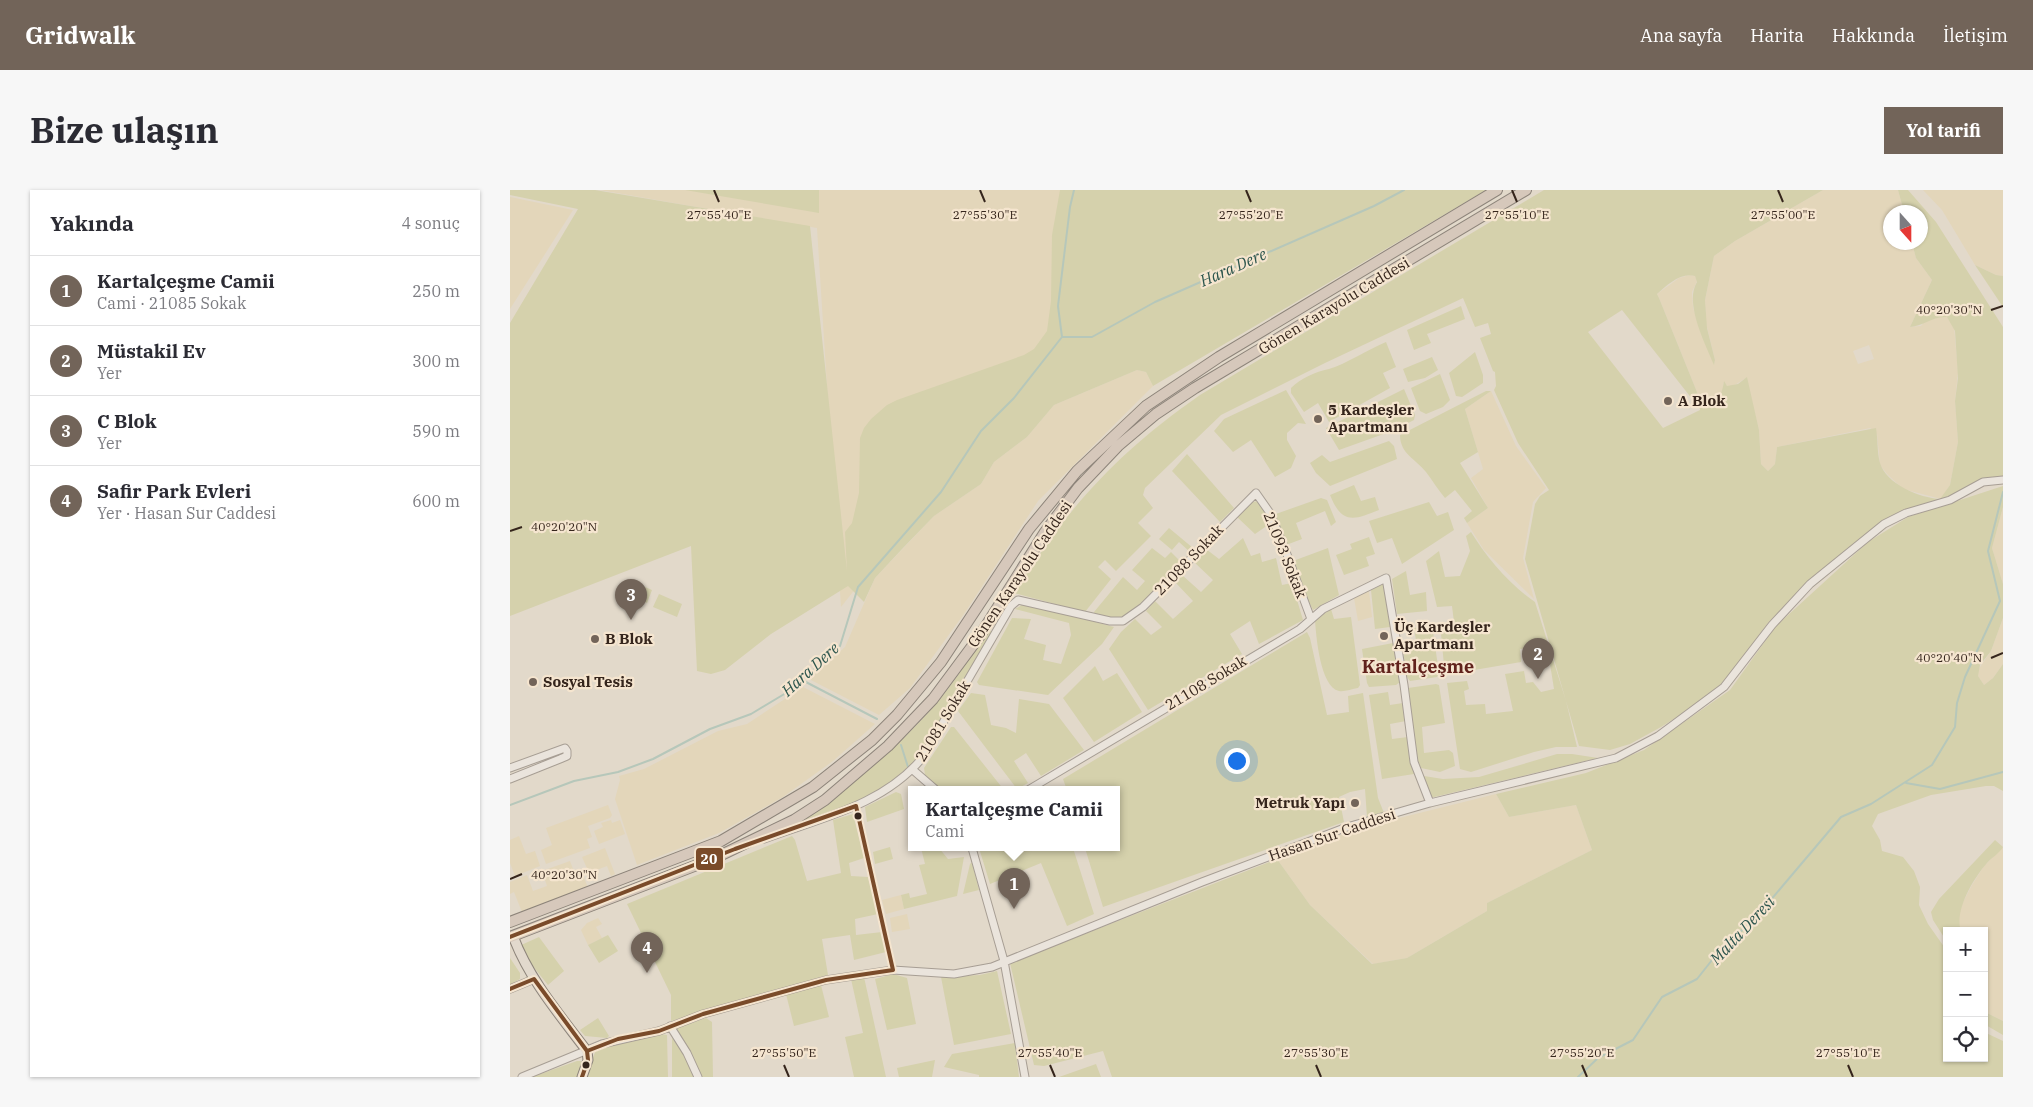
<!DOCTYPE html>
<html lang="tr">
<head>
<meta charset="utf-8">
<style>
	body { margin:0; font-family:"IBM Plex Serif",serif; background:#f7f7f7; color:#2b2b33 }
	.controls { position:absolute; right:15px; bottom:15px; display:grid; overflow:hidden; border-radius:0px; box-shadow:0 1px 4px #0004 }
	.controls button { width:45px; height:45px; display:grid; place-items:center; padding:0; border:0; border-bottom:1px solid #e1e1e2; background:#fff; color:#2b2b33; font:25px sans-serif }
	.compass { position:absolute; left:1373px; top:15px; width:45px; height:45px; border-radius:50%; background:#fff; box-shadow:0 1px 4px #0004; rotate:159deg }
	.you { position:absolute; left:726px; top:570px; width:18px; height:18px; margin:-12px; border:4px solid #fff; border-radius:50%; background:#1a73e8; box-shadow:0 0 0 8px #1a73e833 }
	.badge { display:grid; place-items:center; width:32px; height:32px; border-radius:50%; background:#726459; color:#fff; font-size:16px; font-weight:700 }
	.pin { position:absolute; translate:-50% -41px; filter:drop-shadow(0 1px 2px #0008) }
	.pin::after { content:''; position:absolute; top:26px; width:18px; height:15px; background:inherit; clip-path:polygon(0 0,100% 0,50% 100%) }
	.popup { position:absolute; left:398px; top:596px; width:212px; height:65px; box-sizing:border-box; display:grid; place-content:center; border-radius:0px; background:#fff; filter:drop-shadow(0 1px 4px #0005); font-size:16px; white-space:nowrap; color:#7c7c81 }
	.popup b { font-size:19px; color:#2b2b33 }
	.popup::after { content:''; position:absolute; left:50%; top:100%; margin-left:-10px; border:10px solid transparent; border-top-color:#fff }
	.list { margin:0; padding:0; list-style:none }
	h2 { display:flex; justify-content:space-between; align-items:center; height:65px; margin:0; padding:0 20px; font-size:21px }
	h2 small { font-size:16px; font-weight:400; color:#7c7c81 }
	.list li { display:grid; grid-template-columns:32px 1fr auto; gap:15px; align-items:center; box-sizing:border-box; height:70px; padding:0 20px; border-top:1px solid #e1e1e2 }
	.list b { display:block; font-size:19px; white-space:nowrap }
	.list p { margin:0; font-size:16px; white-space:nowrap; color:#7c7c81 }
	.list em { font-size:16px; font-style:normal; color:#7c7c81 }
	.icon { flex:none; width:28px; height:28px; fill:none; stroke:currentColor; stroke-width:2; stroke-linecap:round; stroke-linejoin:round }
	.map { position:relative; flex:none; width:1493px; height:887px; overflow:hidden; border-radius:0px }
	header { display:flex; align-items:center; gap:30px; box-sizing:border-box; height:70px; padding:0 25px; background:#726459; color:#fff }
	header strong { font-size:24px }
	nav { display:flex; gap:28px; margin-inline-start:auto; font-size:18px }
	.intro { display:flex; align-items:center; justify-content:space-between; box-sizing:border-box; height:120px; padding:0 30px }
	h1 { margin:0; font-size:35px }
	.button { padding:12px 22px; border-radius:0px; background:#726459; color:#fff; font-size:18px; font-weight:700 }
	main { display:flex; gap:30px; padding:0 30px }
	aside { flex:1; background:#fff; border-radius:0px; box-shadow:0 1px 4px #0004 }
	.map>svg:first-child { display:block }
	.farmland { fill:#e3d6ba; fill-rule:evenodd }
	.green { fill:#d5d1ac; fill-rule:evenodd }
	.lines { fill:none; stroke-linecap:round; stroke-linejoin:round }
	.stream { stroke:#b6c7ba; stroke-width:2 }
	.minor-casing { stroke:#a79e94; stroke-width:9 }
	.major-casing { stroke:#8d847a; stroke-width:11 }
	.highway-casing { stroke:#8d847a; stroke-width:12 }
	.minor { stroke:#eae4dc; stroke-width:7 }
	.major { stroke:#e2d9cd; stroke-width:9 }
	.highway { stroke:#d6c8bb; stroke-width:10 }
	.bus-1-casing { stroke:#f5e5cf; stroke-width:8 }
	.bus-1 { stroke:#7a4b2a; stroke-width:4 }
	.ticks { fill:none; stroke:#35251c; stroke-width:2 }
	.poi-dot { fill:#726459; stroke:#f5e5cf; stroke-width:2 }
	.bus-dot { fill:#35251c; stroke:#f5e5cf; stroke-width:2 }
	.labels { text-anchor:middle; stroke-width:4.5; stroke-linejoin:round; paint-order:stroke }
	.street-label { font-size:15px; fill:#35251c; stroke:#f5e5cf }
	.poi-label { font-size:15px; font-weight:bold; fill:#35251c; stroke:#f5e5cf; text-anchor:start }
	.water-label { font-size:16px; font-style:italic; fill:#2c554d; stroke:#f5e5cf }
	.quarter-label { font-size:18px; font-weight:bold; fill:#61221c; stroke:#f5e5cf }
	.ticks-label { font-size:12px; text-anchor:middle; fill:#35251c; stroke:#f5e5cf; stroke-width:4.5; stroke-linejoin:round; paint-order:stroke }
	.line-badge { stroke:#f5e5cf; stroke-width:2 }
	.badge-label { font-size:14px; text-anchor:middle; font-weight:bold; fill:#fff }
</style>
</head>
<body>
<header>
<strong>Gridwalk</strong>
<nav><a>Ana sayfa</a><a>Harita</a><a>Hakkında</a><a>İletişim</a></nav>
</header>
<div class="intro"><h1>Bize ulaşın</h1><a class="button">Yol tarifi</a></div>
<main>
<aside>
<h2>Yakında<small>4 sonuç</small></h2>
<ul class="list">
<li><span class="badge">1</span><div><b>Kartalçeşme Camii</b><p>Cami · 21085 Sokak</p></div><em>250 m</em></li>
<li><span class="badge">2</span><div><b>Müstakil Ev</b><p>Yer</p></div><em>300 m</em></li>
<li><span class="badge">3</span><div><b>C Blok</b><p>Yer</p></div><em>590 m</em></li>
<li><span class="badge">4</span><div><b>Safir Park Evleri</b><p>Yer · Hasan Sur Caddesi</p></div><em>600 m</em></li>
</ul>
</aside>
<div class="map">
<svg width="1493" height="887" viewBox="0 0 1493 887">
	<rect width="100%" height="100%" fill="#e2d9ca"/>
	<path class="farmland" d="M90,0H880L551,171L365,374L331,417L307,38Z
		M1313,0H1388L1394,22H1380V52L1402,53L1406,68L1422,90L1400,137L1411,136L1415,131L1431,127H1437L1444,136L1448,182L1445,211L1448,252L1440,295L1431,309L1393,299L1377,284L1370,275L1367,244L1360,238L1267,257L1265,274L1258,281L1251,274L1249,240L1236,188L1223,196H1217L1214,192L1212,203L1205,212L1195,216L1191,212L1149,108L1147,104L1169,88L1180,85L1185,86L1187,91L1182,102L1183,118L1204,174L1205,170L1196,133L1195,110L1204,66L1225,51ZM1359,155L1364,169L1348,174L1343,161Z
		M1413,0H1493V86L1486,85L1465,75L1432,20Z
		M0,7L63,20L0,119Z
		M627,180L636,182L643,196L528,311L454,424L400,498L369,525L299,489L335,457L365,388L424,326L471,294L484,272L517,247L544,215Z
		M981,201L1006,256L1036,298L1023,312L1013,368L1024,409L974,360L957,333L978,318L961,288L973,279L955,219Z
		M1493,317V394L1482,358Z
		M859,401L862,427L848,431L844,408Z
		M1493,428V474L1483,488L1474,495L1468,486V480L1481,461Z
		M293,497L365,534L323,571L273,607L209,643L127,675L105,609L110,590L109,586L134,579L208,541L237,534Z
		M986,604L999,627L1066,615L1082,660L977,713V721L897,768L863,774L800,715L767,669L849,638Z
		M98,615L102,625L100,628L78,636L82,647L77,649L80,658L36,674L31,660L42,655L36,638Z
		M101,630L102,633L110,630L115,644L89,654L84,641L93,637L91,633Z
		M9,646L16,664L25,661L30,676L5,686L0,673V650Z
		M1493,657V831L1477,823L1474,819V741H1451L1448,732L1451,716L1462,695L1474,676Z
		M95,658L105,684L101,686L97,676L79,683L72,667Z
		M60,671L65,684L72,682L78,698L12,722L4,702L0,704V692L17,685L23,701L37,696L32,681Z
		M391,705L394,719L376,724L372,710Z
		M397,724L400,739L382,742L380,728Z
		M88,728L92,734L86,737L92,748L78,755L71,740L77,733Z"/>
	<path class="green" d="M0,0H85L300,36L337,381L335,342L342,333L349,303L350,248L354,238L361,229L377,215L387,210L514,165L524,159L537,141L541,111L542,45L550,0H976L643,196L636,182L627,180L544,215L517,247L484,272L471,294L424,326L393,358L365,388L354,412L338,396L261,444L215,480L201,484L187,481L181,356L0,426V133L68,19L0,5Z
		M175,0H309V23Z
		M1034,0H1313L1225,51L1204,66L1195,110L1197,138L1205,170L1204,175C1195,153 1174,113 1187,92L1185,86C1171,82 1157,95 1147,104L1149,108L1191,212L1195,216C1209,212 1212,204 1214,191L1217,196L1228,194L1237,187L1249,240L1251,274L1258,281L1265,274L1267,257L1366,238C1368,250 1367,262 1370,273C1376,294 1410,308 1430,309L1440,295L1448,252L1445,211L1448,188L1445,141L1437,127C1422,126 1414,136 1400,137L1422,90L1406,68L1402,53L1410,52V22H1394L1388,0H1398L1426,32L1493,137V287H1478L1439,308L1374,331L1301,388L1258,433L1216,490L1183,517L1151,537L1120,554L1100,560L1069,556L1015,369L1025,314L1030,306L1039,300L1008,253L984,200L986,196L985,182L983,181L970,148L981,144L978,133L965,137L953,108L815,173L711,225L635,298L633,305L643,318L628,333L641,346L606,381L595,370L588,377L601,389L575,422L504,403C557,318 607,263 690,205ZM1112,120L1190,219V220L1153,238L1078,142Z
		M1465,75L1486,85L1493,86V117Z
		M951,116L955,129L917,144L921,153L904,160L897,140Z
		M876,152L886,177L873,183L880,198L819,232L808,213L794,222L781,203V198C791,188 805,182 819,179C836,174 859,159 876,152Z
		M965,162L973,185V193L952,207L946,206L939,183Z
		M922,167L928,180L915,188L898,192L893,179Z
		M930,184L940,210L933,217L916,224L910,221L901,198Z
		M894,199L905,225L904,230L882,241L829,260L816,238Z
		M776,200L796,234L788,233L777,243V250L786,266L781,278L765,287L741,250L723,262L704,241L714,229Z
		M976,201H981L955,219L968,262L950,273L978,318L957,333L954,328L962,321L945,300L935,308C928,300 923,291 916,282C906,269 890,264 890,245Z
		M879,251L884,256L887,269L820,296L806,283L800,273L812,265L820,272Z
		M677,264L724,318L710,332L662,281Z
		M844,295L851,311L865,307L869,320C844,330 832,335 820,305Z
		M1493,296V317L1482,358L1493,394V428L1481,461L1470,475L1468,486L1474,495L1483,488L1493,474V601L1484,596H1476L1421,605L1368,624L1362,636L1370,650L1372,661L1393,667L1404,681L1410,697L1409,715L1418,734L1437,761V868H1474V842L1493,851V887H602L593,861L534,876L524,875L500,773L767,669L800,715L862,774L897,768L977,721V713L1082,660L1066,615L999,627L986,604L1076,583L1134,560L1220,500L1266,436L1358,352L1398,327Z
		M811,308L817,310L826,332L821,336L815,321L786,333L792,349L776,355L763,325Z
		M748,311L761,333L745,344L727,327L743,312Z
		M919,312L927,326L938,322L944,340L892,374L882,348L867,353L859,331Z
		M659,338L683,358L680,362L669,352L662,360L649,349Z
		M961,342C977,368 1000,395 1025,412L1056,511L1067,557H1046L1024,562L961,582L950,579L937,493L957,491L959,499L954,501L956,515L975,514L976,524L1003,521L995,484L1014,481L1016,493L1023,492L1031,502L1044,499L1040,474L1027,475L1025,457L1010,459L1011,472L935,485L930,434L944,432L942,416L927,417L916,371L929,361L935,387L950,386L960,361L956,346Z
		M859,347L865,364L856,367L859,376L834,385L826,365L842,359L840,354Z
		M733,348L741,366L750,363L752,372L766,368L772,395L782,393L793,430L749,454L740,431L720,444L732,464L638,520L599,459L611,442L625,429L641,445L652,437L636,421L645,411L663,429L683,411L665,392L672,385L691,402L703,390L684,372L696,359L709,369Z
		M642,358L655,368L661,362L671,372L624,421C611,430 601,428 585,426L584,422L613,387L627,400L635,391L622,380Z
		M818,358L829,405L803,420L793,400L783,371Z
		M896,381L900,405L916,402L917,421L887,424L882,389Z
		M119,390L142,400L137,413L114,403Z
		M875,393L880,437L865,439L861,400Z
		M149,404L172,414L167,427L143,417Z
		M515,413L604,437L592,454L538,505L469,495L467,492L502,428L521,429L514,449L536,455L533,470L551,474L561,445L559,433L505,419Z
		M821,419L824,429L841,427L850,495L848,498C842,499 834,502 829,501C810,497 806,445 805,430Z
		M922,435L929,483L927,487L900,491L897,487L893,460L907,457L904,438Z
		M480,441L483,442L402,576L380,595L343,614L286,633C338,599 384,562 425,515C444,492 461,466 480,441Z
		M797,442L800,448L817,525L839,522L838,506L853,503L868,608L874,623L857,627L855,599L840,602L829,607L834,632L593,717L575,658H606V600H557L553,589Z
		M883,453L890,492L886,495L859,497L857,493L852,459Z
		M585,476L593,491L607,483L632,522L584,552L553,508Z
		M926,494L929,495L935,533L912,537L914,563L939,560L943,563L945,576L930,582L911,578L907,569L898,498Z
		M878,502L880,515L893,513L896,531L880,534L882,549L898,547L904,584L872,589L859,505Z
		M461,503L475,505L481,535L496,538L506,543L509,509L539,514L574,560L531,586L516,563L504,571L518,593L507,599L448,521Z
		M441,537H444L494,600H428L415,585L414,578Z
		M1047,564H1062L1088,568L920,608L914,586L933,589L969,587Z
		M386,602L391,604L394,619L357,632L355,617Z
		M343,624L354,668L339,673L341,686L358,687L368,724L345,729L346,745L372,742L376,762L344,770L340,745L312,749L318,785L161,831V805L117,714L282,646L285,650L297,691L331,683L323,630Z
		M1485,650L1493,657C1489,664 1482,667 1477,673C1463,689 1444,721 1451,741H1437V752L1423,730L1421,722L1429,709Z
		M380,657L383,669L365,674L363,662Z
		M411,658H429L438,669L454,667L447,706L394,719L391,705L399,703L400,708L417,704L409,675L415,674Z
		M469,658H563L584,724L557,736L531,673L480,694Z
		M462,672L469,700L453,704L460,674Z
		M98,745L108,761L89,773L78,755Z
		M29,747L54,781L38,795L13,764L9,756Z
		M0,768L10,783V789L0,795Z
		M487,781L501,844L444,855L431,787L470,785Z
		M383,784L397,788L406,834L377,840L365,789Z
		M354,787L376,887H344L335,847L353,843L341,789Z
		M311,795L319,827L284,836L276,804Z
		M1474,819L1477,823L1493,831V845L1474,834Z
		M88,828L99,846L97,848L75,846L70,840Z
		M196,828L202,832L203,887H191L177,856L166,840V838Z
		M151,844L157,845L158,887H75L86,860L99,854Z
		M162,848L173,862L186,887H162Z
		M505,853L509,887H469V885L434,877L442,864Z
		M425,870L422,887H389L387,878Z
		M67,871H71L72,875L67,887H22Z
		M586,874L591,887H542H549Z"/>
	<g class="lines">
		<path class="stream" d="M552,147H582L645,112L864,16L894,0
			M292,490L367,529
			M391,555L398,577
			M1396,593L1430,599L1493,582
			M0,615L64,591L108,582L143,569L200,539L241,524L281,500L330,456L348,397L431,302L471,241L504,208L552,147L548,116L560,17L564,0
			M1068,887L1088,868L1123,850L1152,807L1187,789L1206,765L1248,725L1331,627L1361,614L1422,575L1445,537L1447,513L1455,487L1490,411L1478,361L1493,302"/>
		<defs>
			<path id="minor" d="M0,578L55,558L57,561V566L50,569L0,589
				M403,580L426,600
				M518,600L790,439L813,419L876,388L894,495L904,572L920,613
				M254,649C311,628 374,615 413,567L501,416L508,410L600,431H613L633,417L746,303L760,323L775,359L801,429
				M462,658L494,771L515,887
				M0,799L24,789
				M160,836L177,863L188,887
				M12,887L92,854L149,841L193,824L316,790L383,780L444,784L482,777L692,692L837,637L920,613L1106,568L1148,546L1214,497L1262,435L1300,394L1374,334L1396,323L1440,310L1473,292L1493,290"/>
			<path id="major" d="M3,746C19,789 49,824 77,861L78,870L72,887"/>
			<path id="highway" d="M0,732L211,651L303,597L362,550L387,525L431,472L519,339L567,281L636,216L709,167L987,0
				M0,747L205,668L284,630L315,610L378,556L423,509L469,447L535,342L568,298L608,256L646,224L685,198L1016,0"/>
		</defs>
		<use href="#minor" class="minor-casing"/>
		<use href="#major" class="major-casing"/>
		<use href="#highway" class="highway-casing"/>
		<use href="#minor" class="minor"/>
		<use href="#major" class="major"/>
		<use href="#highway" class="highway"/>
		<defs>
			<path id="bus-1" d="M0,747L225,659L346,616L383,780L316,790L193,824L149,841L108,849L77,861
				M0,799L24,789L77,861L78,870L72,887"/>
		</defs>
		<use href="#bus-1" class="bus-1-casing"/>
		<use href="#bus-1" class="bus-1"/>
	</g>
	<path class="ticks" d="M204,0L209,12M470,0L475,12M736,0L741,12M1002,0L1007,12M1268,0L1273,12M1481,120L1493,116M0,341L12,337M1481,468L1493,463M0,689L12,684M274,875L279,887M540,875L545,887M806,875L811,887M1072,875L1077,887M1338,875L1343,887"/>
	<g class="poi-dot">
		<circle cx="1158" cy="211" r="5"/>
		<circle cx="808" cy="229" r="5"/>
		<circle cx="874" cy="446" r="5"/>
		<circle cx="85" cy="449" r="5"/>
		<circle cx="23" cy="492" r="5"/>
		<circle cx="845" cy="613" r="5"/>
	</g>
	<g class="bus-dot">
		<circle cx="348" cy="626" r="4.5"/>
		<circle cx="76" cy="875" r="4.5"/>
	</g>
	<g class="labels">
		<g class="street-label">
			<text transform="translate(824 116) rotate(-31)" y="5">Gönen Karayolu Caddesi</text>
			<text transform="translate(775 365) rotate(68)" y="5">21093 Sokak</text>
			<text transform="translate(679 370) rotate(-46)" y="5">21088 Sokak</text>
			<text transform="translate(510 384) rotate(-56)" y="5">Gönen Karayolu Caddesi</text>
			<text transform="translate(696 493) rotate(-31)" y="5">21108 Sokak</text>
			<text transform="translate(433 531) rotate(-59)" y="5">21081 Sokak</text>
			<text transform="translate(822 645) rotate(-19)" y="5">Hasan Sur Caddesi</text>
		</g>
		<g class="poi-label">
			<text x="1168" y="216">A Blok</text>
			<text x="818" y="225">5 Kardeşler<tspan x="818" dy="17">Apartmanı</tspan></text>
			<text x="884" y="442">Üç Kardeşler<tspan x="884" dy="17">Apartmanı</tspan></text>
			<text x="95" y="454">B Blok</text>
			<text x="33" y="497">Sosyal Tesis</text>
			<text x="835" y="618" text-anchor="end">Metruk Yapı</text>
		</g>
		<g class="water-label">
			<text transform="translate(723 77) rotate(-24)" y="6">Hara Dere</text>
			<text transform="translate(300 479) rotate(-42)" y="6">Hara Dere</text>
			<text transform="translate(1232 740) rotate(-47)" y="6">Malta Deresi</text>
		</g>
		<g class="quarter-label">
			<text x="908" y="483">Kartalçeşme</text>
		</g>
	</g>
	<g class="ticks-label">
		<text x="209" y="29">27°55'40"E</text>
		<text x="475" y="29">27°55'30"E</text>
		<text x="741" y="29">27°55'20"E</text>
		<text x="1007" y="29">27°55'10"E</text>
		<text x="1273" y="29">27°55'00"E</text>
		<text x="1439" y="124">40°20'30"N</text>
		<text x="54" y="341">40°20'20"N</text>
		<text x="1439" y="472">40°20'40"N</text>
		<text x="54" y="689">40°20'30"N</text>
		<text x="274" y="867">27°55'50"E</text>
		<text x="540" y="867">27°55'40"E</text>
		<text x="806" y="867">27°55'30"E</text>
		<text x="1072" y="867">27°55'20"E</text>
		<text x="1338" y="867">27°55'10"E</text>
	</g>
	<rect class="line-badge" x="185" y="657" width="29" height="24" rx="5" fill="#7a4b2a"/>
	<g class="badge-label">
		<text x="199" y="674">20</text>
	</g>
</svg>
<div class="controls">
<button>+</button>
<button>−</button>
<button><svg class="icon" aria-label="locate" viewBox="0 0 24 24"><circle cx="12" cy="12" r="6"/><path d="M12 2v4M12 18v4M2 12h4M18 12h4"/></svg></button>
</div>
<svg class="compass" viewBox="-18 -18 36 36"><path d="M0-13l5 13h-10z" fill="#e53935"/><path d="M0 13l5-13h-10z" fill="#7c7c81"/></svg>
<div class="you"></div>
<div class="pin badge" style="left:504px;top:719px">1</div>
<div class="popup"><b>Kartalçeşme Camii</b>Cami</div>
<div class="pin badge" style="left:1028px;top:489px">2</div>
<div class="pin badge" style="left:121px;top:430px">3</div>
<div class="pin badge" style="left:137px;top:783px">4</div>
</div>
</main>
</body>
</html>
